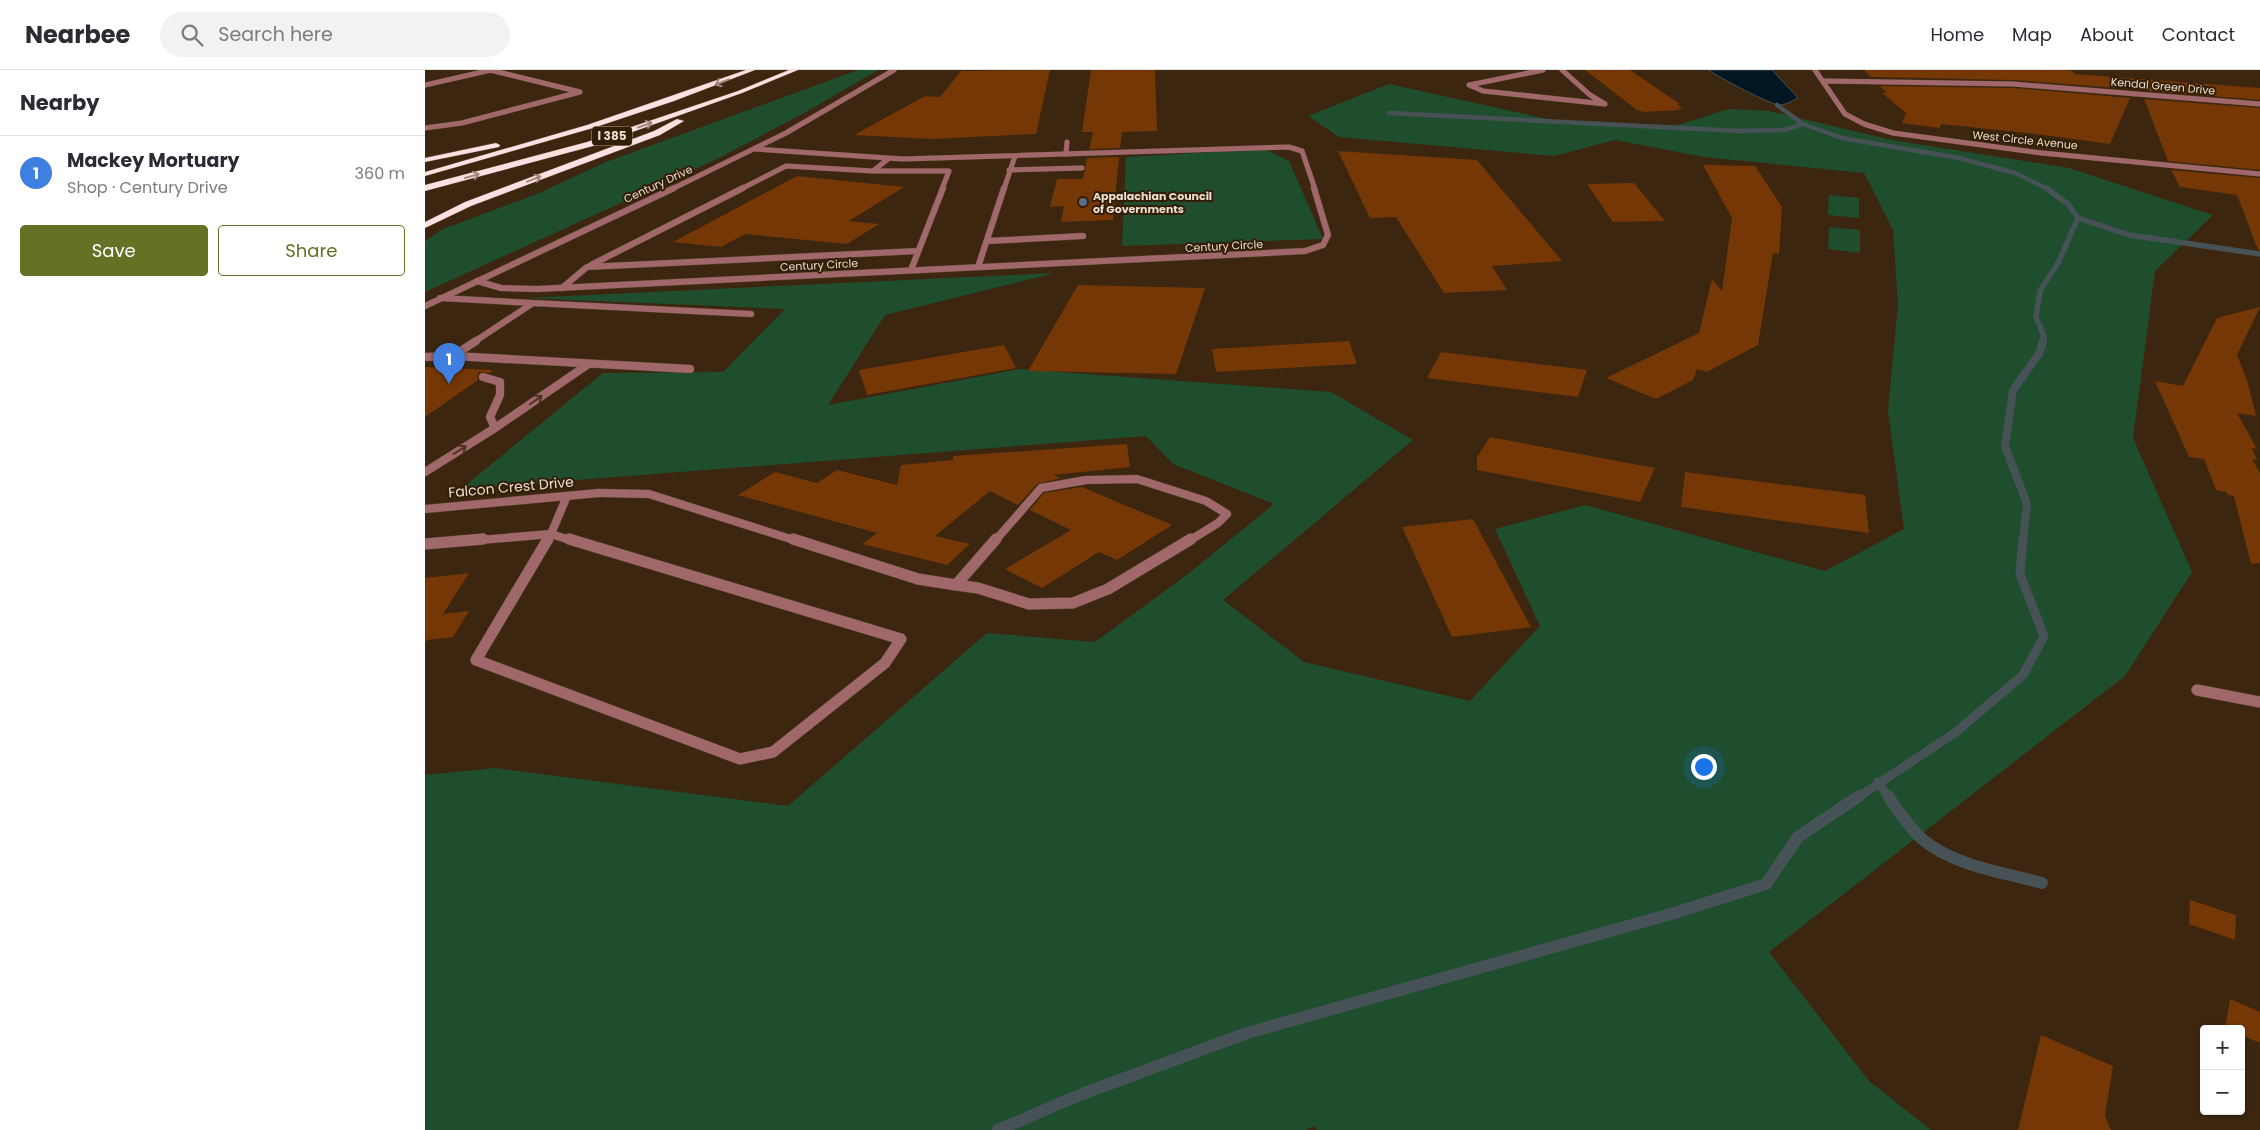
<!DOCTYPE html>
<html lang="en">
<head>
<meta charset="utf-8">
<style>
	body { margin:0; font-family:Poppins,sans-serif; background:#f2f2f3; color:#2b2b33 }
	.controls { position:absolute; right:15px; bottom:15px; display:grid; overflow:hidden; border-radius:5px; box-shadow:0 1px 4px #0004 }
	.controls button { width:45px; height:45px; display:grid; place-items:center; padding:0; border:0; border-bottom:1px solid #e1e1e2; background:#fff; color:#2b2b33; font:25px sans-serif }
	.you { position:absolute; left:1278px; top:696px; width:18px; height:18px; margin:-12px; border:4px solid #fff; border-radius:50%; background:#1a73e8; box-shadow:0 0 0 8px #1a73e833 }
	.badge { display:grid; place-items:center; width:32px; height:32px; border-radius:50%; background:#657124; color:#fff; font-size:16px; font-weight:700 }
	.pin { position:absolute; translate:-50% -41px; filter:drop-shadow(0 1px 2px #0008) }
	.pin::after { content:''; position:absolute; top:26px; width:18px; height:15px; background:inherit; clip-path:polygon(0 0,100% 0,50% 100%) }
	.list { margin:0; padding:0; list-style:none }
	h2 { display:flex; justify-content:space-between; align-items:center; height:65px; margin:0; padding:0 20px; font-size:21px }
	h2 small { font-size:16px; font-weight:400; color:#7c7c81 }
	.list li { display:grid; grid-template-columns:32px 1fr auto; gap:15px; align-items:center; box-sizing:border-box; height:75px; padding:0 20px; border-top:1px solid #e1e1e2 }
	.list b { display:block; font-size:19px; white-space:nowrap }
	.list p { margin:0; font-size:16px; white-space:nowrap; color:#7c7c81 }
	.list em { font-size:16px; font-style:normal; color:#7c7c81 }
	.actions { display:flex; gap:10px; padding:15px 20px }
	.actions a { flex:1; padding:11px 0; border:1px solid #657124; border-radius:5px; text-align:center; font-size:18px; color:#657124 }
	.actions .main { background:#657124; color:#fff }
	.icon { flex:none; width:28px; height:28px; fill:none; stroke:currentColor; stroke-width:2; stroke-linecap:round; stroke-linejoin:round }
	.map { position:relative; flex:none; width:1835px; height:1060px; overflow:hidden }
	header { display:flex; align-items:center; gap:30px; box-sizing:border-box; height:70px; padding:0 25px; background:#fff; border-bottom:1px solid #e1e1e2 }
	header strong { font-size:24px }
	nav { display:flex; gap:28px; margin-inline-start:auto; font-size:18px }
	.search { width:350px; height:45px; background:#f2f2f3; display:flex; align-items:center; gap:12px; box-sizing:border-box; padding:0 18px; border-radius:28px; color:#7c7c81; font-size:19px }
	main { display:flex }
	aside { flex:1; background:#fff }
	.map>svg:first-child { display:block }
	.green { fill:#1f4e2f }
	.water { fill:#001622; stroke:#475256 }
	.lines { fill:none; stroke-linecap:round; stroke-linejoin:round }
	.stream-far4 { stroke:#475256; stroke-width:4.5 }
	.stream-far3 { stroke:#475256; stroke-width:5.5 }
	.stream-far2 { stroke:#475256; stroke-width:8 }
	.stream-far1 { stroke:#475256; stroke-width:9 }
	.stream { stroke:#475256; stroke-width:12 }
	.building { fill:#743705 }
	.service-far3-casing { stroke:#58432e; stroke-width:5.5 }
	.service-far2-casing { stroke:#58432e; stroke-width:7 }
	.service-far1-casing { stroke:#58432e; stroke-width:9 }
	.service-casing { stroke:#58432e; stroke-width:12 }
	.minor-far3-casing { stroke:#58432e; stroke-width:5.5 }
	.minor-far2-casing { stroke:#58432e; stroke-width:7 }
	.minor-far1-casing { stroke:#58432e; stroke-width:9 }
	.minor-casing { stroke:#58432e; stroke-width:12 }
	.tertiary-far1-casing { stroke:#58432e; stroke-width:5.5 }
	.tertiary-casing { stroke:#58432e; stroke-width:7 }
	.motorway-casing { stroke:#58432e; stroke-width:1 }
	.service-far3 { stroke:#a1686b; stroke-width:5 }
	.service-far2 { stroke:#a1686b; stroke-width:6 }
	.service-far1 { stroke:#a1686b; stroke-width:8 }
	.service { stroke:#a1686b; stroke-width:11 }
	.minor-far3 { stroke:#a1686b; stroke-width:5 }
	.minor-far2 { stroke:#a1686b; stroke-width:6 }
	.minor-far1 { stroke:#a1686b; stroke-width:8 }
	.minor { stroke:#a1686b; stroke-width:11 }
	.tertiary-far1 { stroke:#a1686b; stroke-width:5 }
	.tertiary { stroke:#a1686b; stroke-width:6 }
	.motorway { fill:#fde0e1; fill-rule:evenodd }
	.oneway { stroke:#a2887e }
	.oneway2 { stroke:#4e301e }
	.service-dot { fill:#5c6f8a; stroke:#321d05; stroke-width:2 }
	.labels { text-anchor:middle; stroke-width:4; stroke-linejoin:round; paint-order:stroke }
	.far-street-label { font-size:11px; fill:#edded0; stroke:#321d05 }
	.far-poi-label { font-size:11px; font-weight:bold; fill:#edded0; stroke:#321d05; text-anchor:start }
	.shield { fill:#321d05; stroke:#b5a493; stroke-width:1 }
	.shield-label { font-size:12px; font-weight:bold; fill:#edded0 }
	.street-label { font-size:14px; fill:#edded0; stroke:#321d05 }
</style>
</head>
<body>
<header>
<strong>Nearbee</strong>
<div class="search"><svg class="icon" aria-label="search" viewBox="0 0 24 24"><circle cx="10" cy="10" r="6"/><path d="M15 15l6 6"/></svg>Search here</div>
<nav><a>Home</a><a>Map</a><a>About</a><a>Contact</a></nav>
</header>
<main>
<aside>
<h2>Nearby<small></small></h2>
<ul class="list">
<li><span class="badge" style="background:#3f7fe0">1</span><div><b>Mackey Mortuary</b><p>Shop · Century Drive</p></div><em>360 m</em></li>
</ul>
<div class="actions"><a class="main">Save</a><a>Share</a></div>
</aside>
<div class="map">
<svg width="1835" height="1060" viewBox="0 0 1835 1060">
	<rect width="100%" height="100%" fill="#3c260f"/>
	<path class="green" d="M433,0H453L381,42L292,89L0,222V171L18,159L114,123L181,92Z
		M964,14L1145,54L1253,55L1304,39L1344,41L1467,70L1644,98L1788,145L1730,201L1708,368L1767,502L1700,606L1344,882L1444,1011L1506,1060H892L889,1056L881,1060H0V705L70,698L363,736L562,563L670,572L763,504L849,434L748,394L721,366L36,419L178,303L298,302L360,239L101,228L630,203L460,245L403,335L594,299L906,322L988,370L798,530L879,592L1045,631L1115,556L1070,459L1160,435L1400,501L1479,459L1463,341L1473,235L1468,160L1439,103L1279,87L1190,70L1129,86L914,67L883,46Z
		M840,79L864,91L898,169L697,176L701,87Z
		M1404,125L1434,128V148L1403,145Z
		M1404,157L1435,160V183L1403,179Z"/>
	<path class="water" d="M1283,0H1347L1373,28C1367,31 1361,35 1355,35C1345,35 1294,7 1283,0Z"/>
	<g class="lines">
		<path class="stream-far4" d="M1352,35L1378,54L1417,68L1534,88L1590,103L1623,119
			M964,43L1314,61L1359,60L1378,54"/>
		<path class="stream-far3" d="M1621,118L1643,134L1653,148L1704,165L1835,184
			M1617,272L1619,266L1611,247L1615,221L1633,193L1653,148"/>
		<path class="stream-far2" d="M1598,471L1602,434L1580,376L1588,320L1614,284L1618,271"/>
		<path class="stream-far1" d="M1453,712L1464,728
			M1432,728L1531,662L1598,605L1619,566L1595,504L1598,469"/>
		<path class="stream" d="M1463,726C1473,741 1484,757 1497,769C1529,796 1577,802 1617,813
			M573,1060L657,1024L822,963L1246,844L1341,814L1373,767L1434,726"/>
	</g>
	<path class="building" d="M625,0L611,64L508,69L429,65L500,26L515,27L536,1Z
		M666,0H730L732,61L697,62L695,78L664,79L668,62H657Z
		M1160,0H1205L1255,34H1252L1258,38H1253L1256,40L1219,42L1212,40Z
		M1439,0H1636L1648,1L1649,4L1835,18V30L1715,20L1712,11L1708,19L1588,10L1446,7Z
		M1455,16L1588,18L1705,28L1685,74L1611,64L1516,54L1515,58L1477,53L1481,43L1457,23H1462Z
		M1719,29L1835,38V100L1743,91Z
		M913,81L1052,90L1137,191L1067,196L1082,220L1019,223L971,147L945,148Z
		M694,87L688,150L636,152L639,136L625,137L632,109H658L662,88Z
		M1278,95L1330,96L1357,137L1354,184L1348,183L1333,275L1282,302L1272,299L1268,310L1231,329L1181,308L1274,263L1287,209L1297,221L1307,148Z
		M1746,100L1835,108V180H1833L1812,125L1755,117Z
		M372,106L479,117L424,151L454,154L422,174L320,164L296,177L248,172Z
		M1209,113L1240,151L1188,152L1162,114Z
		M653,215L780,218L751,304L603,301Z
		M1835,237L1812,285L1822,310L1831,346L1812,343L1832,379L1827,378L1832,390L1827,389L1835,403V493L1826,494L1809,426L1803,425L1801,422L1791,420L1779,389L1764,387L1730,311L1758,316L1792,248Z
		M924,271L932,294L791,302L787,279Z
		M579,275L591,298L442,325L434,300Z
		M1016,282L1162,300L1153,327L1002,308Z
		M0,297L68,300L64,303L54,302L52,306L53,310L0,347Z
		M1065,367L1230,398L1215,432L1052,400V387Z
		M702,374L705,397L628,405L636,408L612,414L593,435L565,421L510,466L545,474L522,495L437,474L452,463L313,425L350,402L392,413L412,400L472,415L476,395L528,390V386Z
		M1260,402L1440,425L1444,463L1256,437Z
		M657,417L747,455L692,490L674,482L617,518L580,499L646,460L605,440L619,423Z
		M1048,449L1106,557L1027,567L977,457Z
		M44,503L18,544L44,541L28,567L2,570L0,573V508Z
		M1765,830L1811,845L1810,870L1764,854Z
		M1805,929L1835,942V973L1816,965V959L1800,958Z
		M1616,965L1688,996L1680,1046L1686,1060H1593Z"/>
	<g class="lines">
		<defs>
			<path id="service-far3" d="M1118,0L1044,15L1058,21L1180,34L1165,25L1137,0
				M0,15L66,0
				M0,58L37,53L155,22L65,0
				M641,84L642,72
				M463,89L448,101H524L517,119
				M584,100L657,98
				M316,119L361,96L448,101
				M579,119L590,86"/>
			<path id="service-far2" d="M562,171L658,166
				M166,195L318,118
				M553,197L579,118
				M486,200L518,118
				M137,218L162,197L493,181
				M15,228L108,233L49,272
				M108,233L326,244"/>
			<path id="service-far1" d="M28,286L265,299
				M0,287L28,286L51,271
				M58,307L75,312V325L65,347L70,358
				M0,402L70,358L162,295
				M174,423L224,424L372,471
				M126,464L148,471
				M126,464L142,426
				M43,471L126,464
				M122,471L126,464
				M570,471L616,418L661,410L712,409L781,431L802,444L793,453L764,471"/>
			<path id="service" d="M123,469L51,590L315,689L348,682L460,593L476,569L144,469
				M368,469L493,509L531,515
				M0,474L58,469
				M531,515L553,518L604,534L648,533L683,519L766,469
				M531,515L571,469"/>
			<path id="minor-far3" d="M1390,0L1420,44L1439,54L1468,63L1617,83L1835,104
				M1400,11L1588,14L1835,34
				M330,79L478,89L864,77L877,81L890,119"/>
			<path id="minor-far2" d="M52,211L76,218L112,219L880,181L898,175L903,165L889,118"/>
			<path id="minor-far1" d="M0,439L174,423"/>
			<path id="minor" d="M1772,620L1835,632"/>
			<path id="tertiary-far1" d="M247,119L361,63L469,0"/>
			<path id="tertiary" d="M0,236L249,118"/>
			<path id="motorway" d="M321,0H330L249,31L168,58L0,106V102L162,55Z
				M364,0H373L317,23L168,76L0,121V115L162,72L313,21Z
				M252,49L259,51L235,65L46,136L0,158V152L40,132L229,61Z
				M71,73L75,75L74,77L0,92V88Z"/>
		</defs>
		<use href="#service-far3" class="service-far3-casing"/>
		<use href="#service-far2" class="service-far2-casing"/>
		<use href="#service-far1" class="service-far1-casing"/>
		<use href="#service" class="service-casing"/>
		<use href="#minor-far3" class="minor-far3-casing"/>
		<use href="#minor-far2" class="minor-far2-casing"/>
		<use href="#minor-far1" class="minor-far1-casing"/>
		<use href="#minor" class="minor-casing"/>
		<use href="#tertiary-far1" class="tertiary-far1-casing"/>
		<use href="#tertiary" class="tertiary-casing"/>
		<use href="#motorway" class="motorway-casing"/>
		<use href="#service-far3" class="service-far3"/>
		<use href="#service-far2" class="service-far2"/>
		<use href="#service-far1" class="service-far1"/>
		<use href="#service" class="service"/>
		<use href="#minor-far3" class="minor-far3"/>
		<use href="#minor-far2" class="minor-far2"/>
		<use href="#minor-far1" class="minor-far1"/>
		<use href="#minor" class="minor"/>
		<use href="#tertiary-far1" class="tertiary-far1"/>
		<use href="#tertiary" class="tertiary"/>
		<use href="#motorway" class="motorway"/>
	</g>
	<defs><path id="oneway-shaft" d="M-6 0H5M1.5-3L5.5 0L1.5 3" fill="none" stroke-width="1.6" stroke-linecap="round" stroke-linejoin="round" transform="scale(1.25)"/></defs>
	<g class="oneway">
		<use href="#oneway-shaft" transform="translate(297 12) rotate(159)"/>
		<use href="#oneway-shaft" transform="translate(220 55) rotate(-19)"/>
		<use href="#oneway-shaft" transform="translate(47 106) rotate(-15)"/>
		<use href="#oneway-shaft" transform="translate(109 109) rotate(-21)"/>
	</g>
	<g class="oneway2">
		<use href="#oneway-shaft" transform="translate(111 330) rotate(-35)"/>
		<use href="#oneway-shaft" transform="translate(35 380) rotate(-32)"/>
	</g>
	<circle class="service-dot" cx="658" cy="132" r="5"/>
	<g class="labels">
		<g class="far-street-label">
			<text transform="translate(1738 16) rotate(5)" y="4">Kendal Green Drive</text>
			<text transform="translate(1600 70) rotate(6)" y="4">West Circle Avenue</text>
			<text transform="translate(233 114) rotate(-25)" y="4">Century Drive</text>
			<text transform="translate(799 176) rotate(-3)" y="4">Century Circle</text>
			<text transform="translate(394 195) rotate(-3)" y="4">Century Circle</text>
		</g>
		<g class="far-poi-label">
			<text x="668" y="130">Appalachian Council<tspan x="668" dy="13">of Governments</tspan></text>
		</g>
		<rect class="shield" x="167" y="56.5" width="40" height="19" rx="4"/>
		<g class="shield-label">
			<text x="187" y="70">I 385</text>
		</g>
		<g class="street-label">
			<text transform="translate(86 417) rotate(-5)" y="5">Falcon Crest Drive</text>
		</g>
	</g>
</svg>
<div class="controls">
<button>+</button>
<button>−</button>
</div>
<div class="you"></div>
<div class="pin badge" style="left:24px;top:314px;background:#3f7fe0">1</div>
</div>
</main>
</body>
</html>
